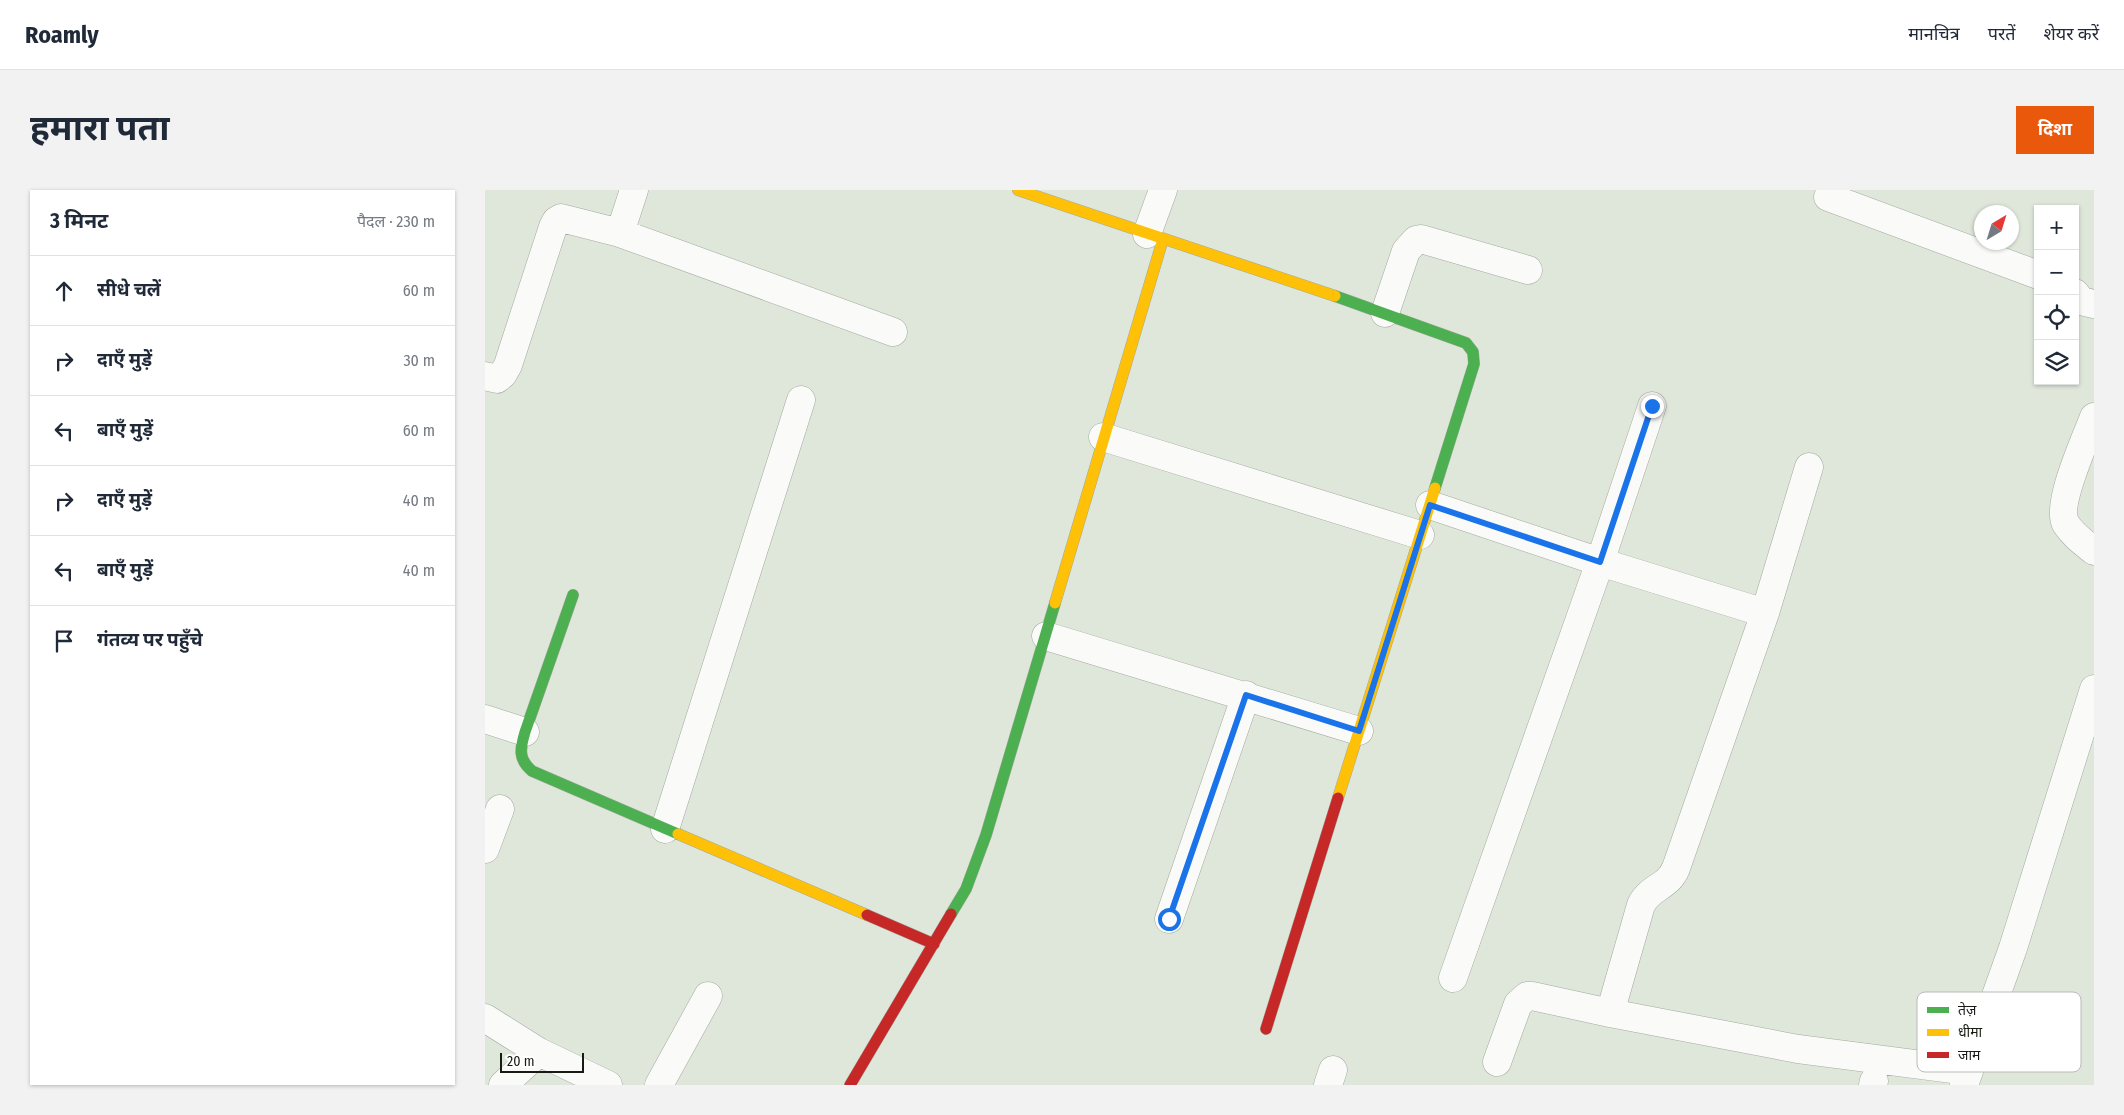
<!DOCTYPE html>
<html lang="hi">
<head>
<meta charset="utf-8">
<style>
	body { margin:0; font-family:"Fira Sans Condensed","Noto Sans Devanagari",sans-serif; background:#f2f2f3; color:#1f2937 }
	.controls { position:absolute; right:15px; top:15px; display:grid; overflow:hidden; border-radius:0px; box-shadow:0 1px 4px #0004 }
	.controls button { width:45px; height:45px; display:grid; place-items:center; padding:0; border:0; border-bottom:1px solid #e0e1e3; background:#fff; color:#1f2937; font:25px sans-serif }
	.compass { position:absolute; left:1489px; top:15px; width:45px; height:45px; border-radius:50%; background:#fff; box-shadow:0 1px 4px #0004; rotate:38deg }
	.scale { position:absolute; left:15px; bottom:12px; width:84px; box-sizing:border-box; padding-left:5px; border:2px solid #161b13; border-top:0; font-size:14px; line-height:18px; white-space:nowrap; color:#161b13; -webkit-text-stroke:4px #fff; paint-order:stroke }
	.stop { position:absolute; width:15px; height:15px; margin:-11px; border:4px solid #1a73e8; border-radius:50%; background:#fff }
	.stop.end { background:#1a73e8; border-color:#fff; box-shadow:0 1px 5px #0008 }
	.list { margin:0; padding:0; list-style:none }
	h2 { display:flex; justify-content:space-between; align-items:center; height:65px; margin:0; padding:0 20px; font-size:21px }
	h2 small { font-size:16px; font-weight:400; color:#747a83 }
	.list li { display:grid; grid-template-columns:32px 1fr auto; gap:15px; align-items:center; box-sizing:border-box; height:70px; padding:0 20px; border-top:1px solid #e0e1e3 }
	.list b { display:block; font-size:19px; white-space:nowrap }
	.list em { font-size:16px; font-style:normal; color:#747a83 }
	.icon { flex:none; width:28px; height:28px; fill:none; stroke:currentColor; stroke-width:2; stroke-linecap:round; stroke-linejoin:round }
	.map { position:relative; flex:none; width:1609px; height:895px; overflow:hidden; border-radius:0px }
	header { display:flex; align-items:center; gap:30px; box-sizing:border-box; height:70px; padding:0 25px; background:#fff; border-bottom:1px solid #e0e1e3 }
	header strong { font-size:24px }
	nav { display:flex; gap:28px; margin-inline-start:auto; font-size:18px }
	.intro { display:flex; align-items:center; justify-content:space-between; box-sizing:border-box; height:120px; padding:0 30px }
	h1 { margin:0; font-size:35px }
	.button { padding:12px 22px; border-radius:0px; background:#ea580c; color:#fff; font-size:18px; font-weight:700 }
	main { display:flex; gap:30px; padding:0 30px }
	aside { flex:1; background:#fff; border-radius:0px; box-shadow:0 1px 4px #0004 }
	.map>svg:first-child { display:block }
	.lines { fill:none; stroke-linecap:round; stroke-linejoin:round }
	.street-casing { stroke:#a3a99f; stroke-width:29 }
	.fast-casing { stroke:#a3a99f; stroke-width:12 }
	.slow-casing { stroke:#a3a99f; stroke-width:12 }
	.jam-casing { stroke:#a3a99f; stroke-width:12 }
	.street { stroke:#fafbf9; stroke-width:28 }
	.fast { stroke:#4caf50; stroke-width:11 }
	.slow { stroke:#ffc107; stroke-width:11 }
	.jam { stroke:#c62828; stroke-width:11 }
	.route { stroke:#1a73e8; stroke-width:6 }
	.key { fill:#fff; stroke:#b9bbb8; stroke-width:1 }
	.key-label { font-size:14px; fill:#161b13 }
</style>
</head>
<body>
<header>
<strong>Roamly</strong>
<nav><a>मानचित्र</a><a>परतें</a><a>शेयर करें</a></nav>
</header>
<div class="intro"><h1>हमारा पता</h1><a class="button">दिशा</a></div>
<main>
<aside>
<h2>3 मिनट<small>पैदल · 230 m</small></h2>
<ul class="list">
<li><svg class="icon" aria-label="ahead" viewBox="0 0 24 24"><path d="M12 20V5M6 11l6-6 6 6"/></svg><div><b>सीधे चलें</b></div><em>60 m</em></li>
<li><svg class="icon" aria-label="right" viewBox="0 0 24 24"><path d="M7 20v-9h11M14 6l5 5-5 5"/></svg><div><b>दाएँ मुड़ें</b></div><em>30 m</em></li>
<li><svg class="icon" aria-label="left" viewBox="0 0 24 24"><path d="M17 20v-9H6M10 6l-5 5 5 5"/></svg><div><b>बाएँ मुड़ें</b></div><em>60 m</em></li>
<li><svg class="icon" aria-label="right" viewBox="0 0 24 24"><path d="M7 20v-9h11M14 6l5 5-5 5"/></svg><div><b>दाएँ मुड़ें</b></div><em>40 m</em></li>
<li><svg class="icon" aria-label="left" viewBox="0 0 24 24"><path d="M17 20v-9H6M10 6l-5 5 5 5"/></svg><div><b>बाएँ मुड़ें</b></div><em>40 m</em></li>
<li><svg class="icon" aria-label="arrive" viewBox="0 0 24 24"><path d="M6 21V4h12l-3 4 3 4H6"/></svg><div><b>गंतव्य पर पहुँचे</b></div></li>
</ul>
</aside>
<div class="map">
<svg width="1609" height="895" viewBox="0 0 1609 895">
	<rect width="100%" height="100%" fill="#dfe7da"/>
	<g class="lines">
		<defs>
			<path id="street" d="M1343,7L1553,85
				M135,43L149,0
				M662,44L678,0
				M1590,103L1596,111L1609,114
				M900,123L921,61L931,50L936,49L1043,80
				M0,186L12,189L18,184L23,175L68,37L71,31L76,28L135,43L408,142
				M1609,227C1601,248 1570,316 1581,334C1588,345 1599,353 1609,361
				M618,247L935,345
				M945,315L1115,372L1280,423
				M561,446L874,541
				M0,529L40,542
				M180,639L316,210
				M0,659L15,619
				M684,729L761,505
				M968,788L1115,372L1167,216
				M1125,823L1156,715C1165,696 1183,698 1191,678L1280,423L1324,277
				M0,828L54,862L123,895
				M1012,872L1033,814L1042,806H1047L1125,823L1313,859L1483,881
				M18,895L54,862
				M174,895L223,806
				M843,895L848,880
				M1388,895L1389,891
				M1479,895L1528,758L1609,499"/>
			<path id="fast" d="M850,106L981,153L988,162L989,174L950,298
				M88,405L40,542C35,559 33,569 47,581L193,644
				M466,724L481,699L501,645L570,413"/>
			<path id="slow" d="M533,0L850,106
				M570,413L678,49
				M853,608L950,298
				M193,644L382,725"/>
			<path id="jam" d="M382,725L449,754
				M781,839L853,608
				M365,895L466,724"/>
		</defs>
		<use href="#street" class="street-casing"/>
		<use href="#fast" class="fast-casing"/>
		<use href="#slow" class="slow-casing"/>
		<use href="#jam" class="jam-casing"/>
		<use href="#street" class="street"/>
		<use href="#fast" class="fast"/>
		<use href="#slow" class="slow"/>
		<use href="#jam" class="jam"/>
	</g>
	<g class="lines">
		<path class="route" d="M684,729L761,505L874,541L945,315L1115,372L1167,216"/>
	</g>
	<rect x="1432" y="802" width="164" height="80" rx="8" class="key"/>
	<rect x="1442" y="817" width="22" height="6" fill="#4caf50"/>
	<rect x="1442" y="839" width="22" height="7" fill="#ffc107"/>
	<rect x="1442" y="862" width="22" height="6" fill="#c62828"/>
	<g class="key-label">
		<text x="1473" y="825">तेज़</text>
		<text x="1473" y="847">धीमा</text>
		<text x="1473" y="870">जाम</text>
	</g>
</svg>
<div class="controls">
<button>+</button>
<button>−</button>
<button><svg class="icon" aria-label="locate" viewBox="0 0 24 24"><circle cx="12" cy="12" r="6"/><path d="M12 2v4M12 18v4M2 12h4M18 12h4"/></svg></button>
<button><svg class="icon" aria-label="layers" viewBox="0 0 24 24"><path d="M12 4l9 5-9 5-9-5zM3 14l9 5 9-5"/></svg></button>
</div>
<svg class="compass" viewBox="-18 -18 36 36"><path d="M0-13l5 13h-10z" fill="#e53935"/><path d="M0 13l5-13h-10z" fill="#747a83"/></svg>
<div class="scale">20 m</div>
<div class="stop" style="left:684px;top:729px"></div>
<div class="stop end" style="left:1167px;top:216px"></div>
</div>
</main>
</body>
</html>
